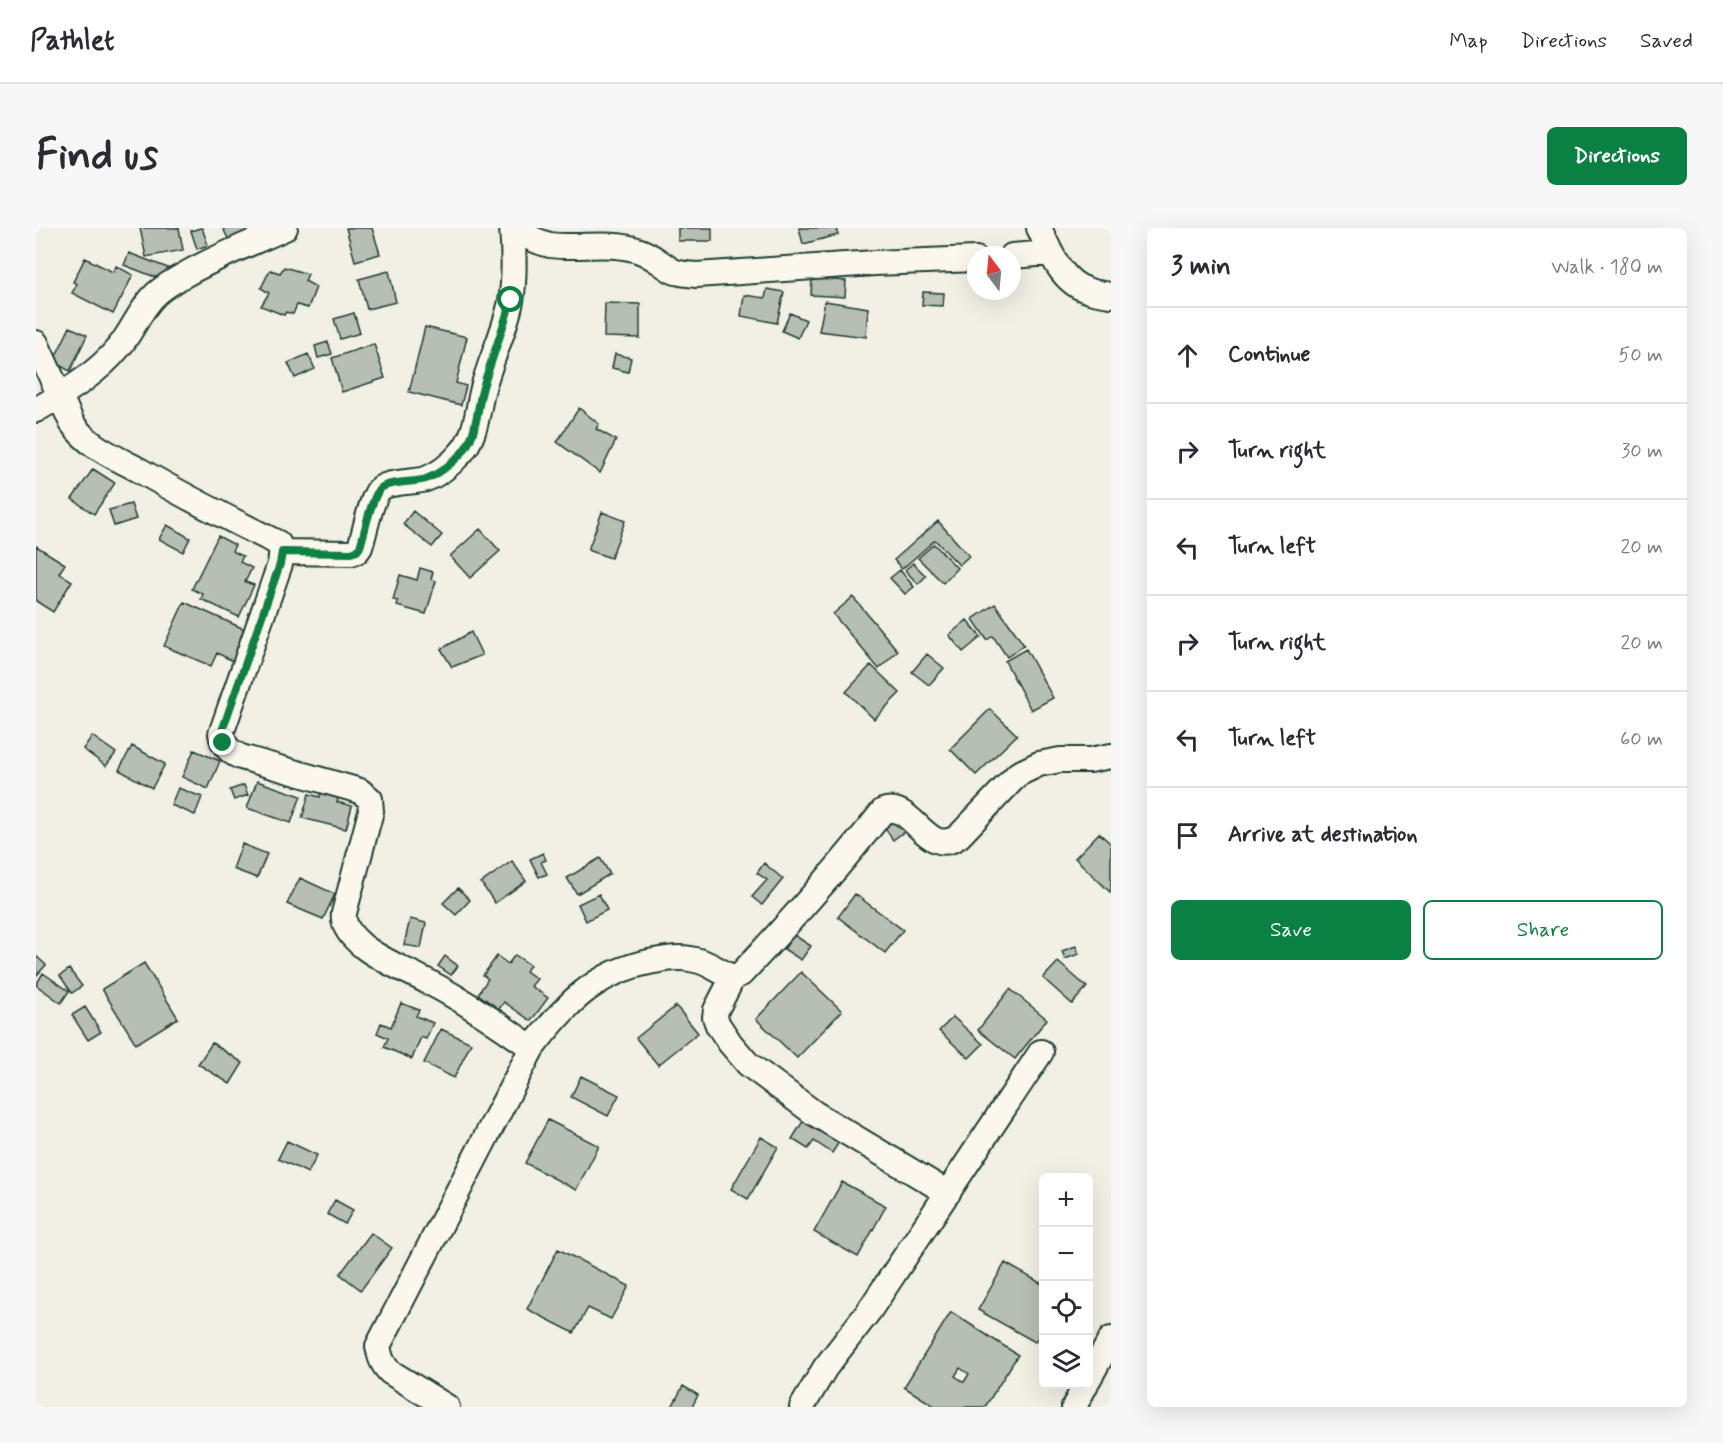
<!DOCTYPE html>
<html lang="en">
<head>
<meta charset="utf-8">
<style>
	body { margin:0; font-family:Mynerve,sans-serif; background:#f7f7f7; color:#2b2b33 }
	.controls { position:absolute; right:18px; bottom:18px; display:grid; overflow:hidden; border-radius:9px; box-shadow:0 6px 24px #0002 }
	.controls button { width:54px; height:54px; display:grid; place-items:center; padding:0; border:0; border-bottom:2px solid #e1e1e2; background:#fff; color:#2b2b33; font:30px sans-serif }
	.compass { position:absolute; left:931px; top:18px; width:54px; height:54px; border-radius:50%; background:#fff; box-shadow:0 6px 24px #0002; rotate:344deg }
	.stop { position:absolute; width:18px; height:18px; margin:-14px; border:4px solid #0b8043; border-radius:50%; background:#fff }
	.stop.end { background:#0b8043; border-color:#fff; box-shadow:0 2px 6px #0008 }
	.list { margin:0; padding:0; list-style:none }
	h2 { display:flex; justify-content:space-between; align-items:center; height:78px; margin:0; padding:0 24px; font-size:26px }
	h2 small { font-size:20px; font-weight:400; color:#7c7c81 }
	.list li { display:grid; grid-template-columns:39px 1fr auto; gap:18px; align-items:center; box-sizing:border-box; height:96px; padding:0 24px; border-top:2px solid #e1e1e2 }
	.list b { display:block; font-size:22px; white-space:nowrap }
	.list em { font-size:20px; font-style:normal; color:#7c7c81 }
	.actions { display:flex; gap:12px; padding:18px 24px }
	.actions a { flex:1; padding:14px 0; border:2px solid #0b8043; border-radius:9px; text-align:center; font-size:21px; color:#0b8043 }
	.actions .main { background:#0b8043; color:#fff }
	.icon { flex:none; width:33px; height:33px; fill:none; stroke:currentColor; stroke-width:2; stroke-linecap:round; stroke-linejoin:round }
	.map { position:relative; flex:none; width:1075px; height:1179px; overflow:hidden; border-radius:9px }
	header { display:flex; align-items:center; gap:36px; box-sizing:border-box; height:84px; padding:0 30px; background:#fff; border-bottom:2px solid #e1e1e2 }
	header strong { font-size:28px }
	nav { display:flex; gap:33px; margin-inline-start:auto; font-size:21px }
	.intro { display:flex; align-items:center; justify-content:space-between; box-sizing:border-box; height:144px; padding:0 36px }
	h1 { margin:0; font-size:42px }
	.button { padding:15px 27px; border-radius:9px; background:#0b8043; color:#fff; font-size:21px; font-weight:700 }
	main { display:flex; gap:36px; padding:0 36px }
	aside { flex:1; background:#fff; border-radius:9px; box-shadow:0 6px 24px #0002 }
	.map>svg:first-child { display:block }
	.building { fill:#b7beb3; stroke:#1f3d34; stroke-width:1.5; fill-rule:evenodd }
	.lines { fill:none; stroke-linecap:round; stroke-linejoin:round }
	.street-casing { stroke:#1f3d34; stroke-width:28 }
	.street { stroke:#fbf7ec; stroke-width:24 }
	.route { stroke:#0b8043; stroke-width:8 }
</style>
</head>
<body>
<header>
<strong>Pathlet</strong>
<nav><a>Map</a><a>Directions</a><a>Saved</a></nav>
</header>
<div class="intro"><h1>Find us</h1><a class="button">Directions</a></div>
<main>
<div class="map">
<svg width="1075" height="1179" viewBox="0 0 1075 1179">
	<rect width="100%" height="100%" fill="#f2f0e5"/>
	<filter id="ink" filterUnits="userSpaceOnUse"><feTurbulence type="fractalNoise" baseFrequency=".0167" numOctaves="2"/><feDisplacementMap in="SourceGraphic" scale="12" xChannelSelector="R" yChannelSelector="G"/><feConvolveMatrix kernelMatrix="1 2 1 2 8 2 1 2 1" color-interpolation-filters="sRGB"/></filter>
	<g filter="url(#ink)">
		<path class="building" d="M104,0H143L147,22L110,29Z
			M164,0H166L172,17L161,21L155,3Z
			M187,0H219L194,15Z
			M310,0H336L344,26L319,33Z
			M642,0H676V13H642Z
			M763,0H801L802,7L767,16Z
			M93,25L137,42L132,54L88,37Z
			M49,30L77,44L80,38L97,47L77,86L36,65L41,56L37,54Z
			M248,39L272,46L269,53L280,59L272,80L261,77L257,86L250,84L248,87L225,78L233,65L225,60L234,42L244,45Z
			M353,43L360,74L331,81L323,51Z
			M776,50L810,53L809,69L775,67Z
			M731,61L748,64L741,95L705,88L708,67L729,70Z
			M887,64L908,65L907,78L886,77Z
			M789,73L832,80L830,109L783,103Z
			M569,75L604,76V110L568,109Z
			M318,85L324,105L304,111L298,91Z
			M754,85L770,92L762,110L746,103Z
			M34,99L51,107L34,143L17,134Z
			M389,99L431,109L420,155L430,158L425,177L373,164Z
			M292,114L296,126L282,130L279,118Z
			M338,116L349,150L306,164L296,130Z
			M272,126L279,141L259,150L252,135Z
			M579,126L595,130L592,144L576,140Z
			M543,180L563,196L560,201L580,212L564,245L521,214Z
			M57,241L79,255L58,286L36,271Z
			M95,276L100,291L78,298L73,282Z
			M377,283L406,307L396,319L367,296Z
			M566,284L589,293L575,330L552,322Z
			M902,293L933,328L923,337L899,312L866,341L858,332Z
			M131,297L154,310L147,324L123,311Z
			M444,301L464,323L434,350L414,328Z
			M182,308L199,317L196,323L207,328L204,334L216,340L209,354L218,357L203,389L165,371L167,366L156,361Z
			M898,316L921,340L907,355L882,330Z
			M0,318L29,336L23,345L36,353L17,384L0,373Z
			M877,335L890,348L882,356L869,342Z
			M384,340L397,344L395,351L400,353L390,386L361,378L362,373L357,372L364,347L381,352Z
			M864,342L878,359L869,366L854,350Z
			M817,369L862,423L843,441L797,386Z
			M148,374L217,405L203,436L181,425L175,438L128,418Z
			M959,376L988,417L971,429L957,408L951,412L937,391Z
			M931,392L945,409L927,424L913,407Z
			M435,404L446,427L416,439L405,421Z
			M990,421L1017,470L995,482L969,433Z
			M891,426L908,440L893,457L876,444Z
			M835,437L864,465L838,491L810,464Z
			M954,481L981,507L940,547L914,521Z
			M56,508L80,525L70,538L47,521Z
			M96,518L129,536L116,560L83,542Z
			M158,522L184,533L172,561L146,549Z
			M221,553L265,568L255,595L211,580Z
			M208,557L212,567L198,572L194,562Z
			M142,560L166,569L159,587L135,577Z
			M285,561L304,565L301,574L316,578L310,601L266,590L273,566L284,569Z
			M857,587L869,603L857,612L846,596Z
			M1063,605L1075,616V662L1074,664L1039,630Z
			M206,616L231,626L221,650L197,641Z
			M507,625L510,632L505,634L511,646L503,649L494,631Z
			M564,630L574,646L541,666L531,650Z
			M476,633L490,653L459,675L445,655Z
			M728,635L747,651L726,677L716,669L731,652L721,645Z
			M264,650L299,666L287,691L251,676Z
			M422,660L434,672L420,687L407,675Z
			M563,666L571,682L550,693L542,676Z
			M819,666L867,702L849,725L802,689Z
			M374,691L390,695L385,720L368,717Z
			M758,707L775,718L765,732L748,721Z
			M1040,718L1043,726L1029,731L1026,723Z
			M479,727L494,737L490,743L501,751L495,758L512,770L495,793L468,774L463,781L442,766L452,751L447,747L461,728L472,736Z
			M0,728L10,737L0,748Z
			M409,728L422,738L415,747L402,738Z
			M1022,734L1051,759L1036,776L1007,750Z
			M108,735L142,790L100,816L66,761Z
			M33,741L46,758L36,765L24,748Z
			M765,744L806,783L761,830L720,791Z
			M7,745L33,763L25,775L0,757Z
			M974,761L1011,791L979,831L942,802Z
			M365,775L383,782L380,788L397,795L390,811L385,809L376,831L348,819L352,810L341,805L345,795L355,799Z
			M640,778L662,805L622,837L600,810Z
			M49,779L65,804L52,812L36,787Z
			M917,789L947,816L933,830L903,803Z
			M405,801L435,815L418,850L388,835Z
			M176,815L207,835L194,856L162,836Z
			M545,848L583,867L572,888L535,869Z
			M772,885L807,908L796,925L778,913L772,921L756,911Z
			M512,892L563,918L540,962L489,935Z
			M725,909L742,919L712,971L695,961Z
			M251,913L281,927L272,945L242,931Z
			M806,954L850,978L822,1029L778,1004Z
			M299,972L317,982L309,996L291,986Z
			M335,1005L356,1020L325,1062L304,1046Z
			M522,1021L593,1058L575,1091L552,1080L538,1105L491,1081Z
			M969,1035L1008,1057V1098L999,1114L942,1082Z
			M915,1084L982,1127L949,1179H900L868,1159ZM924,1140L933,1146L928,1154L919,1148Z
			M647,1158L662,1167L656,1179H636Z"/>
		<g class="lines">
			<defs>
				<path id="street" d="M476,0C488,7 500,14 514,17C543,21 573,13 601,22C615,26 625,36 637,43C644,46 652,46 660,47L839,35L940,31
					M1003,0C1014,23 1025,54 1051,62C1059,65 1067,66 1075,67
					M976,28L1014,25
					M0,115L36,195C51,218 79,229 103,242C148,268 195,292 242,315C247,322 245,328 244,336L185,506C187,518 195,525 205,529L324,563L334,571L335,583L308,685C306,699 317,710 328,719C349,735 375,744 398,757C432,775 464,797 496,820
					M0,182C30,164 61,146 83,119C97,102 104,81 120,66C129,58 139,52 150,46C182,28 216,15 249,0
					M246,324L315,325L321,323L324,319C329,304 334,275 342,263C348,253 378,255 390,251C403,246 414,237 423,227C441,209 441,183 447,160C455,130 469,103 475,73C479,49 478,24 476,0
					M697,749L680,782L679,789L682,797L694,815L712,836L778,885L912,965
					M1052,1152L1075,1111
					M411,1179L354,1144C346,1136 344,1129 342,1118L496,820C529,777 558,745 613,734C629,731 643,728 659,732C673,734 684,745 697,749L705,746C755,693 803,639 847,583C877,572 891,632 923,608L982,546L1003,536L1024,532H1054L1075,528
					M766,1179L789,1140L833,1083L1005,824
					M1038,1179L1050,1156"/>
			</defs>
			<use href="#street" class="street-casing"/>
			<use href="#street" class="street"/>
		</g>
	</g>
	<g class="lines" filter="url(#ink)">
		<path class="route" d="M187,515L185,506L244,336L246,324L315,325L321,323L324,319C329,304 334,274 343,262C349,253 379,255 390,251C403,246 414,237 424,227C442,208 440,183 447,159C456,130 467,101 475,72"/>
	</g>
</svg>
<div class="controls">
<button>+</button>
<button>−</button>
<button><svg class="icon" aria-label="locate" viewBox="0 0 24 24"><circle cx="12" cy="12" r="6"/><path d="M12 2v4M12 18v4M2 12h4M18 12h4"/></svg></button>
<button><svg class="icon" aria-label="layers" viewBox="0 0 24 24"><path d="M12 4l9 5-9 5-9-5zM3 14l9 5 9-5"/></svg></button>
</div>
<svg class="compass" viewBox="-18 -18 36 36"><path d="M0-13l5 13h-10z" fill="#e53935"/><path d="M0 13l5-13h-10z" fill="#7c7c81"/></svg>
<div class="stop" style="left:475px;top:72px"></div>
<div class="stop end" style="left:187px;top:515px"></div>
</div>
<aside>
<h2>3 min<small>Walk · 180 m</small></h2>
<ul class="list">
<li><svg class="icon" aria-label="ahead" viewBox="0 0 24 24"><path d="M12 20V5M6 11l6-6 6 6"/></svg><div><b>Continue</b></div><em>50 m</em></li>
<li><svg class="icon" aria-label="right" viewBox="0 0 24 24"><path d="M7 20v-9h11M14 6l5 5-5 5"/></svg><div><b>Turn right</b></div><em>30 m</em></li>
<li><svg class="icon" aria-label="left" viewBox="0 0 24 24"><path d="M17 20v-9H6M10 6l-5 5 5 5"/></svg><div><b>Turn left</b></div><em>20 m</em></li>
<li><svg class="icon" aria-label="right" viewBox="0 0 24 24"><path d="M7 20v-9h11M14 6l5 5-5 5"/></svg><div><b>Turn right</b></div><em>20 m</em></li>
<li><svg class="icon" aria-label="left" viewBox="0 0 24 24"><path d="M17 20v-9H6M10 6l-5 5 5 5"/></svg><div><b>Turn left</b></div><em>60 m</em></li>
<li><svg class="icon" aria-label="arrive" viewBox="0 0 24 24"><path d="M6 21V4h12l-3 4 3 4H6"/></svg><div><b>Arrive at destination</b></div></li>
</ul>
<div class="actions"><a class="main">Save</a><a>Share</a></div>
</aside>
</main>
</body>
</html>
